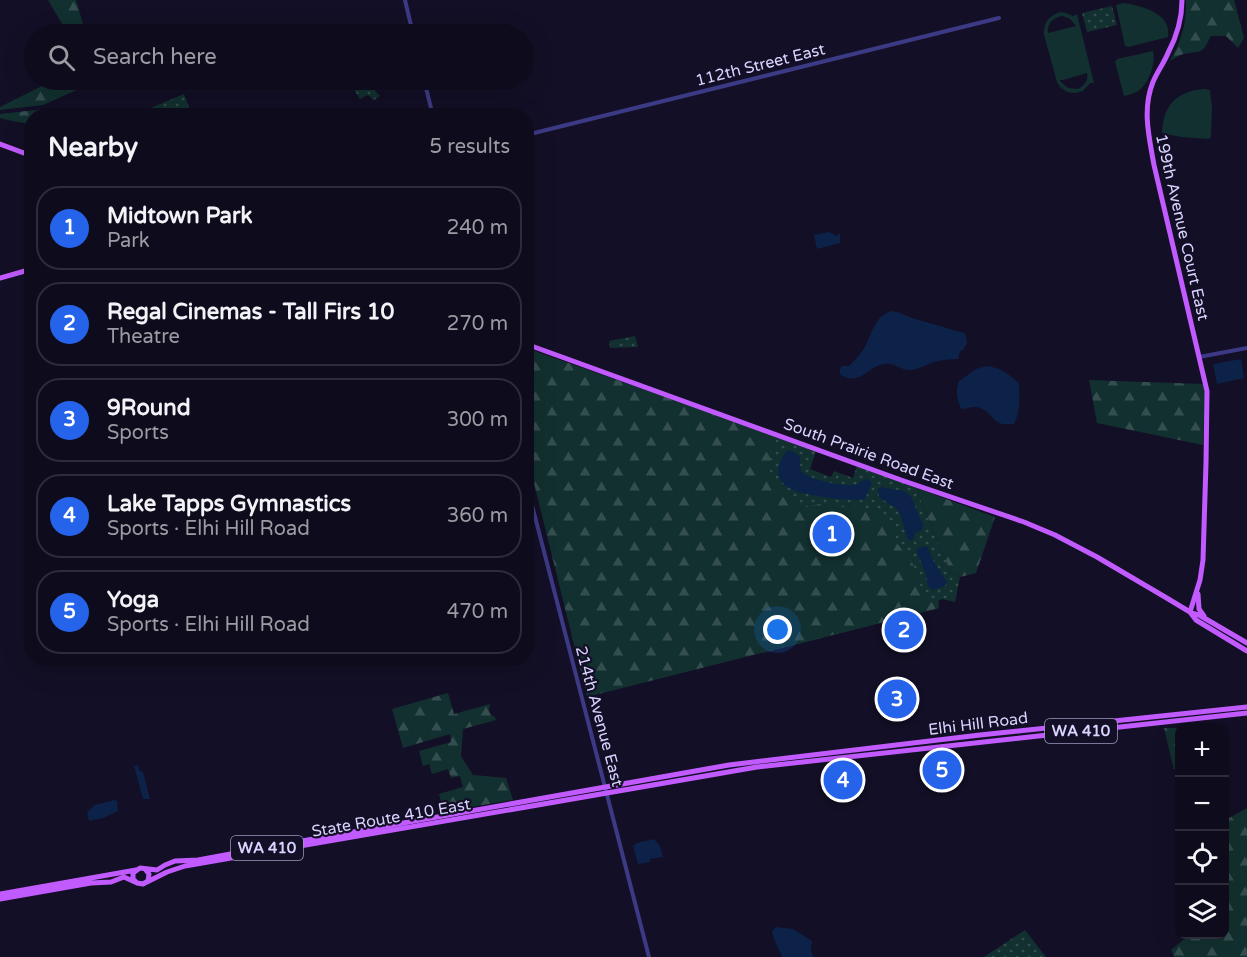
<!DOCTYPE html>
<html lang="en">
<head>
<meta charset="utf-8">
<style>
	body { margin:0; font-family:"Varela Round",sans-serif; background:#1c1929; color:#f1f3f6 }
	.controls { position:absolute; right:18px; bottom:18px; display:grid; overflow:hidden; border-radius:12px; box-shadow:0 6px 24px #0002 }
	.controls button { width:54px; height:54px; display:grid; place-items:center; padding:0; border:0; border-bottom:2px solid #2e2b3b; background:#0e0b1c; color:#f1f3f6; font:30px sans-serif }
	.you { position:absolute; left:778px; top:630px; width:21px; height:21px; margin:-15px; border:4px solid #fff; border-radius:50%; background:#1a73e8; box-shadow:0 0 0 9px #1a73e833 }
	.badge { display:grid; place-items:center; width:39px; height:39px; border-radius:50%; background:#2563eb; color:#fff; font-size:20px; font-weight:700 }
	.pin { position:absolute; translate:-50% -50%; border:3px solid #fff; box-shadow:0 2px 6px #0006 }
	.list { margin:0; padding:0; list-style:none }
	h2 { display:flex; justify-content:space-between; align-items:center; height:78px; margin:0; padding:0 24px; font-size:26px }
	h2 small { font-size:20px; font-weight:400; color:#9b9ba3 }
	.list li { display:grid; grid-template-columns:39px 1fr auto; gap:18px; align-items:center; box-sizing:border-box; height:84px; margin:0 12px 12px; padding:0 12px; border:2px solid #2e2b3b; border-radius:24px }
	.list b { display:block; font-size:22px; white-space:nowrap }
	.list p { margin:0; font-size:20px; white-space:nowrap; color:#9b9ba3 }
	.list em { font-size:20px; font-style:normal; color:#9b9ba3 }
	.icon { flex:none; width:33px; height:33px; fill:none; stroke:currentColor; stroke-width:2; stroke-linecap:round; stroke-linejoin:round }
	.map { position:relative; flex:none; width:1247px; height:957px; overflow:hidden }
	.search { position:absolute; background:#0e0b1c; box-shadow:0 6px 24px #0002; left:24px; top:24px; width:510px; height:66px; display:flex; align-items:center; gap:15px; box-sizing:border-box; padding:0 21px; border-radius:33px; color:#9b9ba3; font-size:22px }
	.panel { position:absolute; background:#0e0b1c; box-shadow:0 6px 24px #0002; left:24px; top:108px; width:510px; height:558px; border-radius:24px }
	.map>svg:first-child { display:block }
	.green { fill:url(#green-dots) }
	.forest { fill:url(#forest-firs) }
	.pitch { fill:#12302f; fill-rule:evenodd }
	.water { fill:#0c2248 }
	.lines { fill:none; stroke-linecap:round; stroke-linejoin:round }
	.minor { stroke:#3d3a85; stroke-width:4 }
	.major { stroke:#c25bff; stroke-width:5 }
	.labels { text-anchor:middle; stroke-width:4.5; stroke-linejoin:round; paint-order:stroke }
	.shield { fill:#130f26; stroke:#9e99be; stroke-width:1.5 }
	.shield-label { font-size:15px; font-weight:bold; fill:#d9d4ff }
	.street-label { font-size:16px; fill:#d9d4ff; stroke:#130f26 }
</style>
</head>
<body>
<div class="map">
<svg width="1247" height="957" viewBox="0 0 1247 957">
	<defs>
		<pattern id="green-dots" width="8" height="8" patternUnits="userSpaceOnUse" patternTransform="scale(1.5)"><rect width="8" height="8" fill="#12302f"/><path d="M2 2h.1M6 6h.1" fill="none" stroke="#344d4e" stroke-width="1.8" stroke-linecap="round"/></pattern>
		<pattern id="forest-firs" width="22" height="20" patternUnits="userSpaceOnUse" patternTransform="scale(1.5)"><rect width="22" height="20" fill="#12302f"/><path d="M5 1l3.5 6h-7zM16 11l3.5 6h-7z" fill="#344d4e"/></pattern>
	</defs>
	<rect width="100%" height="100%" fill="#130f26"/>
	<path class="green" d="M1112,6L1117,25L1087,32L1082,13Z
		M348,80H365L380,96L374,100L368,95L360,99Z
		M184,94L192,115H134Z
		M635,336L638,347L610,348L609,341Z
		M696,409L816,451L810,469L831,477L834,471L853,478L857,466L919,489L918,494L951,573L960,577L955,602L942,599L938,601L939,608L763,653Z
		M1025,930L1046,957H984Z"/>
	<path class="forest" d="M48,0H76L86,34H68Z
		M1186,0H1234L1244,38L1238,48L1226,36H1211C1201,56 1202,50 1184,54C1179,55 1175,58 1170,61C1181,41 1187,23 1186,0Z
		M54,80H99L43,105L0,110V107Z
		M45,109L47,115L32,116L31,124L12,121L0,118V114Z
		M526,348L773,435L776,442C771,456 767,469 773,482L783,489L793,502L801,506L806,507L820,504L840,507L859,506L870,509L888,518L892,526L896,542L913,564L922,590L930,602L938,603L939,608L587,697L527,455Z
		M1089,380L1203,384L1205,394L1203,445L1097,423Z
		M919,489L995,517L976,573L960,577L951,573L918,494Z
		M448,693L454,714L490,704L489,711L491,715L495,717L496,720L463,729L461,756L473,775L506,778L513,800L446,811L442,805L439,794L463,787L460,776L451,778L448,769L432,774L429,764L423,766L419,751L451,742L450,734L403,748L392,709Z
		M1164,728H1179V768L1174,770Z
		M1247,808V957H1174L1171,950L1189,935L1224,934L1225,819L1229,818Z"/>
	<path class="pitch" d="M1124,3C1142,6 1172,13 1168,37L1129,47L1125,46L1116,5Z
		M1061,12L1066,13L1073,16L1077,14L1094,83H1090L1083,91L1075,93L1067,92L1060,87L1057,82L1044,35C1043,23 1049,15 1061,12ZM1063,16L1070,19L1076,26L1048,33C1047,23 1053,17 1063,16ZM1087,73C1089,80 1084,86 1078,89L1068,88L1060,81V80H1063Z
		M1153,51C1156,63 1149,84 1138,91C1134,94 1128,95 1124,96L1115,62L1117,59Z
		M1204,89L1210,90L1212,108L1211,137L1209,139L1181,137L1162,133C1163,106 1176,91 1204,89Z"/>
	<path class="water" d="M829,232L837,236L840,233V243L817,249L814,235Z
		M892,311L898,312L912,318L964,333L966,336L967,343L963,350L960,351L958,359C949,359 942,360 934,362C927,364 919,369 912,370C899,371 894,360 880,365C864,371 859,385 841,375C839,372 839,369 842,366H849C854,361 859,356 863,350C872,336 874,315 892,311Z
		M1241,359L1244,378L1217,384L1213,364Z
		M986,366C999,367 1010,374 1019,384C1020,397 1020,413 1014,424C992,427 995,414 980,408C974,405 968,409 961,409C957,400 955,391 959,381L976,369Z
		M788,450C803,455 799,458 801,471C810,480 840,486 854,485C859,485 862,480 867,479L872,483L865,499C851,501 837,499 823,497C807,494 773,491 779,466C781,459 784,454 788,450Z
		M881,487L903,491L909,494L912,499L923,525L922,530L915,533C913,537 914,541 908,540L900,514L897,509L879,497L878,489Z
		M925,546H927L934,562L947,582L945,586L932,590L928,586L925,571L916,551L918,548Z
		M138,765L140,771L143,772L150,799H143L134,766Z
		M114,800L117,801L118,811L103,818L89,821L87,812L95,805Z
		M654,839L660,846L663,857L650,859V862L638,864L633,846L637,843Z
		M776,927L793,929L812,941L811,951L813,957H782C779,948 773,940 772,931Z"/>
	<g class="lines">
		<path class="minor" d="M405,0L413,34
			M424,80L433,116
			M526,135L999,18
			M1199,357L1247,348
			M526,482L649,957"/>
		<path class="major" d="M1182,0C1182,19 1177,36 1168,53C1164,63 1157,72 1153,82C1142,109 1149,137 1154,165L1207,391L1206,463L1203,560L1200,580L1190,612
			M0,144L32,156
			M0,278L32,269
			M526,344L901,480L1024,522L1055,535L1097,557L1165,597L1190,612L1196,620L1247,651
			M1198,594L1199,609L1204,616
			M1191,613L1199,615L1247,643
			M145,869L149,874L148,881L143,884L137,883L133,879V873L140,868L157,870L165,865L175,861L198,860L274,846L729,765L980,735L1247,707
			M147,882L167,872L185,866L757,767L1247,713
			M0,894L136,870
			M0,899L91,883L111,882L124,877L135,882"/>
	</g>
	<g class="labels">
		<g class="shield">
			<rect x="1045" y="719" width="72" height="24" rx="4.5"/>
			<rect x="231" y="836" width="72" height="24" rx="4.5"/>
		</g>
		<g class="shield-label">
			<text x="1081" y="736">WA 410</text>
			<text x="267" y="853">WA 410</text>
		</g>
		<g class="street-label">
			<text transform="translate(760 64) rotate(-14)" y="6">112th Street East</text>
			<text transform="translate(1183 227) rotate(77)" y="6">199th Avenue Court East</text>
			<text transform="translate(869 453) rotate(20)" y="6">South Prairie Road East</text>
			<text transform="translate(600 716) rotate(75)" y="6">214th Avenue East</text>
			<text transform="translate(978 723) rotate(-7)" y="6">Elhi Hill Road</text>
			<text transform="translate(391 817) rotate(-10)" y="6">State Route 410 East</text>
		</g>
	</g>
</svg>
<div class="controls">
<button>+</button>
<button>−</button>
<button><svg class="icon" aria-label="locate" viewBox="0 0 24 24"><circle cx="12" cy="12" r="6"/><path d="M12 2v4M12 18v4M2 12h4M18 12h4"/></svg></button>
<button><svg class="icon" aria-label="layers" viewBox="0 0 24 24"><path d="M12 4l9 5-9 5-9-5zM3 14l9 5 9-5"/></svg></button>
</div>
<div class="you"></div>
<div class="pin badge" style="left:832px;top:534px">1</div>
<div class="pin badge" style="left:904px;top:630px">2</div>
<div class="pin badge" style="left:897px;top:699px">3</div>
<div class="pin badge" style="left:843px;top:780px">4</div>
<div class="pin badge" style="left:942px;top:770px">5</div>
<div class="search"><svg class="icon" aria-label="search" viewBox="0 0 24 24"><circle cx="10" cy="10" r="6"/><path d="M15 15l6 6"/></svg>Search here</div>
<section class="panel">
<h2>Nearby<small>5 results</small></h2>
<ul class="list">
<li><span class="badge">1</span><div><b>Midtown Park</b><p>Park</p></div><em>240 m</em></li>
<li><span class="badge">2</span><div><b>Regal Cinemas - Tall Firs 10</b><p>Theatre</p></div><em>270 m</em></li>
<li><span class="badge">3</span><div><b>9Round</b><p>Sports</p></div><em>300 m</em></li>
<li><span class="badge">4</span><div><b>Lake Tapps Gymnastics</b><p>Sports · Elhi Hill Road</p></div><em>360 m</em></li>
<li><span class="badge">5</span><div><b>Yoga</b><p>Sports · Elhi Hill Road</p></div><em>470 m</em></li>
</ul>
</section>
</div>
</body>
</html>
